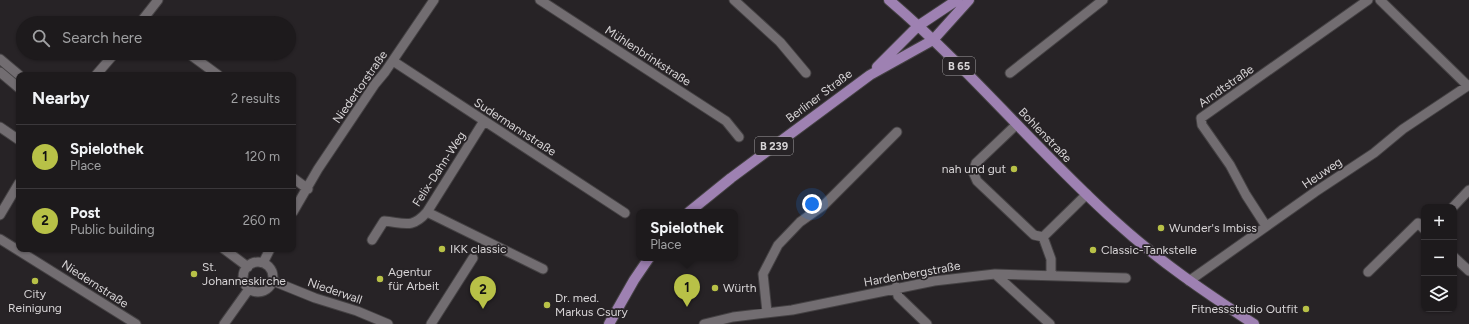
<!DOCTYPE html>
<html lang="en">
<head>
<meta charset="utf-8">
<style>
	body { margin:0; font-family:Figtree,sans-serif; background:#2a2729; color:#f1f3f6 }
	.controls { position:absolute; right:12px; bottom:12px; display:grid; overflow:hidden; border-radius:8px; box-shadow:0 1px 3px #0004 }
	.controls button { width:36px; height:36px; display:grid; place-items:center; padding:0; border:0; border-bottom:1px solid #3b383b; background:#1d1a1c; color:#f1f3f6; font:20px sans-serif }
	.you { position:absolute; left:812px; top:204px; width:14px; height:14px; margin:-10px; border:3px solid #fff; border-radius:50%; background:#1a73e8; box-shadow:0 0 0 6px #1a73e833 }
	.badge { display:grid; place-items:center; width:26px; height:26px; border-radius:50%; background:#b8c147; color:#111; font-size:13px; font-weight:700 }
	.pin { position:absolute; translate:-50% -33px; filter:drop-shadow(0 1px 2px #0008) }
	.pin::after { content:''; position:absolute; top:21px; width:14px; height:12px; background:inherit; clip-path:polygon(0 0,100% 0,50% 100%) }
	.popup { position:absolute; left:636px; top:209px; width:102px; height:52px; box-sizing:border-box; display:grid; place-content:center; border-radius:8px; background:#1d1a1c; filter:drop-shadow(0 1px 3px #0005); font-size:13px; white-space:nowrap; color:#a0a1a3 }
	.popup b { font-size:15px; color:#f1f3f6 }
	.popup::after { content:''; position:absolute; left:50%; top:100%; margin-left:-8px; border:8px solid transparent; border-top-color:#1d1a1c }
	.list { margin:0; padding:0; list-style:none }
	h2 { display:flex; justify-content:space-between; align-items:center; height:52px; margin:0; padding:0 16px; font-size:17px }
	h2 small { font-size:13px; font-weight:400; color:#a0a1a3 }
	.list li { display:grid; grid-template-columns:26px 1fr auto; gap:12px; align-items:center; box-sizing:border-box; height:64px; padding:0 16px; border-top:1px solid #3b383b }
	.list b { display:block; font-size:15px; white-space:nowrap }
	.list p { margin:0; font-size:13px; white-space:nowrap; color:#a0a1a3 }
	.list em { font-size:13px; font-style:normal; color:#a0a1a3 }
	.icon { flex:none; width:22px; height:22px; fill:none; stroke:currentColor; stroke-width:2; stroke-linecap:round; stroke-linejoin:round }
	.map { position:relative; flex:none; width:1469px; height:324px; overflow:hidden }
	.search { position:absolute; background:#1d1a1c; box-shadow:0 1px 3px #0004; left:16px; top:16px; width:280px; height:44px; display:flex; align-items:center; gap:10px; box-sizing:border-box; padding:0 14px; border-radius:22px; color:#a0a1a3; font-size:15px }
	.panel { position:absolute; background:#1d1a1c; box-shadow:0 1px 3px #0004; left:16px; top:72px; width:280px; height:180px; border-radius:8px }
	.map>svg:first-child { display:block }
	.lines { fill:none; stroke-linecap:round; stroke-linejoin:round }
	.street-casing { stroke:#444143; stroke-width:11 }
	.primary-casing { stroke:#444143; stroke-width:12 }
	.street { stroke:#726d71; stroke-width:9 }
	.primary { stroke:#9e81b2; stroke-width:10 }
	.poi-dot { fill:#b8c147; stroke:#272326; stroke-width:1.5 }
	.labels { text-anchor:middle; stroke-width:3.5; stroke-linejoin:round; paint-order:stroke }
	.shield { fill:#272326; stroke:#a29fa1; stroke-width:1 }
	.shield-label { font-size:11px; font-weight:bold; fill:#d7d4d6 }
	.street-label { font-size:12px; fill:#d7d4d6; stroke:#272326 }
	.poi-label { font-size:12px; fill:#d7d4d6; stroke:#272326; text-anchor:start }
</style>
</head>
<body>
<div class="map">
<svg width="1469" height="324" viewBox="0 0 1469 324">
	<rect width="100%" height="100%" fill="#272326"/>
	<g class="lines">
		<defs>
			<path id="street" d="M540,0L726,121L739,137
				M734,0L780,42L806,73
				M1380,0L1468,86
				M140,23L158,0
				M188,53L218,75
				M0,59L19,75
				M393,61L625,213
				M0,72L19,88
				M1010,73L1103,0
				M96,75L115,53
				M1017,124L976,163L973,172L977,181L1034,235L1043,237L1087,194
				M0,127L19,140
				M293,178L308,189
				M1453,207L1469,190
				M293,212L318,169L375,84L385,72L434,0
				M427,212L543,269
				M0,215L19,183
				M1266,226L1246,195L1230,165L1202,125L1201,118L1368,0
				M1043,237L1051,259V274
				M0,239L136,324
				M372,240L384,221C405,223 412,229 427,212L484,121
				M224,249L248,267
				M1454,257L1469,271
				M243 277a15 15 0 1 1 30 0a15 15 0 1 1-30 0Z
				M263,263L270,249
				M1368,272L1418,223L1424,229
				M995,274L1050,324
				M273,281L315,298L357,311L388,324
				M1189,281L1315,192L1374,153L1403,129L1469,85
				M896,287L898,296L927,324
				M767,312L763,274L778,245L800,222L824,205L897,132
				M224,324L249,289
				M431,324L473,258
				M704,324L733,317L792,310L934,281L995,274L1126,278"/>
			<path id="primary" d="M889,0C970,69 1037,151 1116,222C1159,261 1206,293 1254,324
				M877,67L918,26L957,0
				M689,212L731,178L870,75L933,40L969,0
				M609,324L634,280L649,258"/>
		</defs>
		<use href="#street" class="street-casing"/>
		<use href="#primary" class="primary-casing"/>
		<use href="#street" class="street"/>
		<use href="#primary" class="primary"/>
	</g>
	<g class="poi-dot">
		<circle cx="1014" cy="169" r="4"/>
		<circle cx="1161" cy="228" r="4"/>
		<circle cx="442" cy="249" r="4"/>
		<circle cx="1093" cy="250" r="4"/>
		<circle cx="194" cy="274" r="4"/>
		<circle cx="380" cy="279" r="4"/>
		<circle cx="35" cy="281" r="4"/>
		<circle cx="715" cy="288" r="4"/>
		<circle cx="547" cy="305" r="4"/>
		<circle cx="1306" cy="309" r="4"/>
	</g>
	<g class="labels">
		<g class="shield">
			<rect x="943" y="57" width="32" height="18" rx="3"/>
			<rect x="755" y="137" width="38" height="18" rx="3"/>
		</g>
		<g class="shield-label">
			<text x="959" y="70">B 65</text>
			<text x="774" y="150">B 239</text>
		</g>
		<g class="street-label">
			<text transform="translate(648 56) rotate(33)" y="4">Mühlenbrinkstraße</text>
			<text transform="translate(1226 86) rotate(-35)" y="4">Arndtstraße</text>
			<text transform="translate(360 87) rotate(-55)" y="4">Niedertorstraße</text>
			<text transform="translate(819 96) rotate(-37)" y="4">Berliner Straße</text>
			<text transform="translate(515 127) rotate(33)" y="4">Sudermannstraße</text>
			<text transform="translate(1045 135) rotate(46)" y="4">Bohlenstraße</text>
			<text transform="translate(439 169) rotate(-57)" y="4">Felix-Dahn-Weg</text>
			<text transform="translate(1322 173) rotate(-34)" y="4">Heuweg</text>
			<text transform="translate(912 274) rotate(-10)" y="4">Hardenbergstraße</text>
			<text transform="translate(95 284) rotate(33)" y="4">Niedernstraße</text>
			<text transform="translate(335 291) rotate(19)" y="4">Niederwall</text>
		</g>
		<g class="poi-label">
			<text x="1006" y="173" text-anchor="end">nah und gut</text>
			<text x="1169" y="232">Wunder's Imbiss</text>
			<text x="450" y="253">IKK classic</text>
			<text x="1101" y="254">Classic-Tankstelle</text>
			<text x="202" y="271">St.<tspan x="202" dy="14">Johanneskirche</tspan></text>
			<text x="388" y="276">Agentur<tspan x="388" dy="14">für Arbeit</tspan></text>
			<text x="723" y="292">Würth</text>
			<text x="35" y="298" text-anchor="middle">City<tspan x="35" dy="14">Reinigung</tspan></text>
			<text x="555" y="302">Dr. med.<tspan x="555" dy="14">Markus Csury</tspan></text>
			<text x="1298" y="313" text-anchor="end">Fitnessstudio Outfit</text>
		</g>
	</g>
</svg>
<div class="controls">
<button>+</button>
<button>−</button>
<button><svg class="icon" aria-label="layers" viewBox="0 0 24 24"><path d="M12 4l9 5-9 5-9-5zM3 14l9 5 9-5"/></svg></button>
</div>
<div class="you"></div>
<div class="pin badge" style="left:687px;top:307px">1</div>
<div class="popup"><b>Spielothek</b>Place</div>
<div class="pin badge" style="left:483px;top:309px">2</div>
<div class="search"><svg class="icon" aria-label="search" viewBox="0 0 24 24"><circle cx="10" cy="10" r="6"/><path d="M15 15l6 6"/></svg>Search here</div>
<section class="panel">
<h2>Nearby<small>2 results</small></h2>
<ul class="list">
<li><span class="badge">1</span><div><b>Spielothek</b><p>Place</p></div><em>120 m</em></li>
<li><span class="badge">2</span><div><b>Post</b><p>Public building</p></div><em>260 m</em></li>
</ul>
</section>
</div>
</body>
</html>
